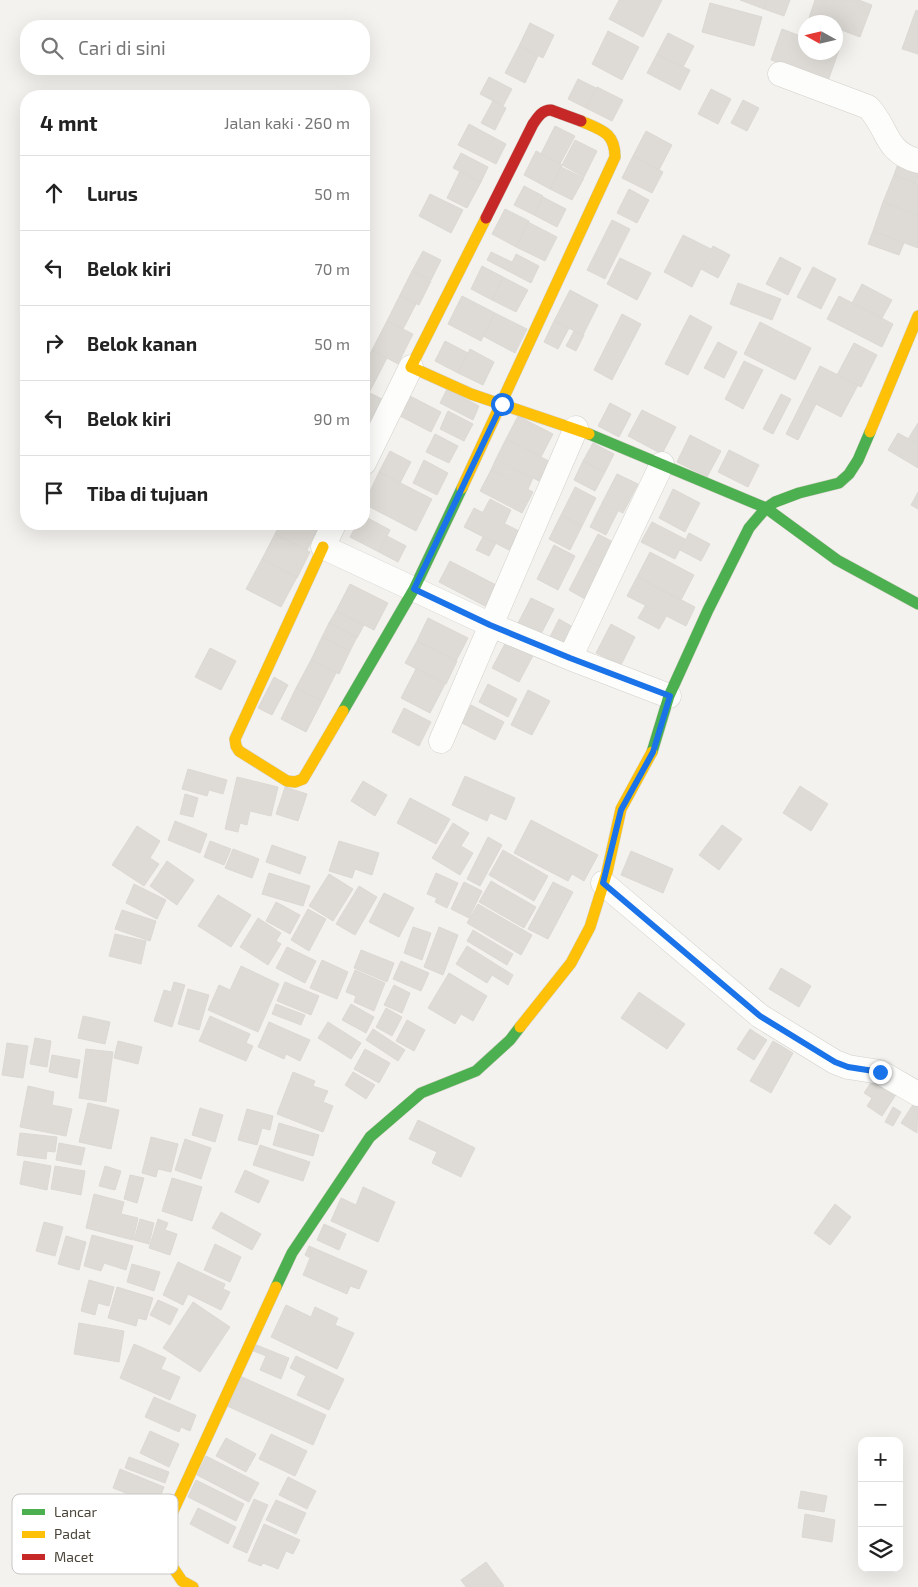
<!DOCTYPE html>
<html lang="id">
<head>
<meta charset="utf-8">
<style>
	body { margin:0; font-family:"Exo 2",sans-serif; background:#f6f6f6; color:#222 }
	.controls { position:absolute; right:15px; bottom:15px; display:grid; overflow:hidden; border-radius:10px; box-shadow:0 5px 20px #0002 }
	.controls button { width:45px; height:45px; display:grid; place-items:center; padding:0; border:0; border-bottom:1px solid #e0e0e0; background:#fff; color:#222; font:25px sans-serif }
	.compass { position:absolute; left:798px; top:15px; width:45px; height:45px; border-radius:50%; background:#fff; box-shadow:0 5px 20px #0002; rotate:278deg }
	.stop { position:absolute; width:15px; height:15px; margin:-11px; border:4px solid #1a73e8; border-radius:50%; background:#fff }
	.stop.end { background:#1a73e8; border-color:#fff; box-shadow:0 1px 5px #0008 }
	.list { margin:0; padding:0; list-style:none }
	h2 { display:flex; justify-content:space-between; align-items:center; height:65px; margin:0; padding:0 20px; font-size:21px }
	h2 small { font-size:16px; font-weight:400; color:#767676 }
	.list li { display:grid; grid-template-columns:32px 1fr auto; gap:15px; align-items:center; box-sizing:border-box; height:75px; padding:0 20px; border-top:1px solid #e0e0e0 }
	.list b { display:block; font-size:19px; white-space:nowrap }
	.list em { font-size:16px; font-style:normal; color:#767676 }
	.icon { flex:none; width:28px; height:28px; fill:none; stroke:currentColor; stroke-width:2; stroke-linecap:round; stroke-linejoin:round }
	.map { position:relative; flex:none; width:918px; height:1587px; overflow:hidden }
	.search { position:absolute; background:#fff; box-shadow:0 5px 20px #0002; left:20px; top:20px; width:350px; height:55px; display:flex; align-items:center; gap:12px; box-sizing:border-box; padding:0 18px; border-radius:20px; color:#767676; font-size:19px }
	.panel { position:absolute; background:#fff; box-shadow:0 5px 20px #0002; left:20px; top:90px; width:350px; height:440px; border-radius:20px }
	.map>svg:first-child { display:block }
	.building { fill:#dedbd6; stroke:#dcd9d4 }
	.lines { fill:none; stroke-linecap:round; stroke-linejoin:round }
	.street-casing { stroke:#d2d0cb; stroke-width:25 }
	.fast-casing { stroke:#d3cfc5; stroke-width:12 }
	.slow-casing { stroke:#d3cfc5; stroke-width:12 }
	.jam-casing { stroke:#d3cfc5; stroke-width:12 }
	.street { stroke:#fdfdfc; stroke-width:24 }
	.fast { stroke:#4caf50; stroke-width:11 }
	.slow { stroke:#ffc107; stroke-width:11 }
	.jam { stroke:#c62828; stroke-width:11 }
	.route { stroke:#1a73e8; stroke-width:6 }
	.key { fill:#fff; stroke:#c9c7c4; stroke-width:1 }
	.key-label { font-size:14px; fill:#4b4439 }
</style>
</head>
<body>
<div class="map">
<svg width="918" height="1587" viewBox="0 0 918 1587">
	<rect width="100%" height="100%" fill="#f4f2ee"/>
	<path class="building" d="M619,0H662L643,37L609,19Z
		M740,0H767L764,9Z
		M767,0H790L784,16L764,9Z
		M815,0H859L872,5L860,37L836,28V22H822L809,18Z
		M710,3L762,17L754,46L702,32Z
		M916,10L918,11V54L902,49Z
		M530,23L554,35L543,58L519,46Z
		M782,29L806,38V52H836V49L839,50L828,81L771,60Z
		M608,31L639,47L622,80L592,64Z
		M668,33L694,46L683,67L657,54Z
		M519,46L538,56L525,83L505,73Z
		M657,54L690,70L680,90L647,73Z
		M489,77L512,89L503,106L480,94Z
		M578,79L596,88L586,108L568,99Z
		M597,87L623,100L612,121L586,108Z
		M711,89L731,99L718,124L698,114Z
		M743,100L759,108L747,131L731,123Z
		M493,101L506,108L495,130L481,123Z
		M469,124L506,144L496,164L458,145Z
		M555,126L575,136L560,164L541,154Z
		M646,131L672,145L659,170L633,156Z
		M575,140L597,151L584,177L562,165Z
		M536,151L562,165L550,189L524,175Z
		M461,153L488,167L481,182L453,168Z
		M633,156L663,172L652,193L622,178Z
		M899,161L918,169L917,184L894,175Z
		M561,167L584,178L572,200L550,189Z
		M460,171L481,182L467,208L447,198Z
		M894,175L918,184V215L883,202Z
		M524,186L543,196L534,215L514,205Z
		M629,189L649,200L637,223L617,213Z
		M430,194L463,210L451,233L419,216Z
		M543,197L566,209L557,227L534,215Z
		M883,202L918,215V248L873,231Z
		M505,209L529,221L516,247L492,234Z
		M612,220L630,229L605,279L587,270Z
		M528,222L557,237L545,261L516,247Z
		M873,231L904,243L899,255L868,244Z
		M683,235L711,249L692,287L664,272Z
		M713,246L730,255L718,278L701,269Z
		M423,251L441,260L431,280L412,271Z
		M491,252L512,262L508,271L487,260Z
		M516,254L539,266L531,283L508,271Z
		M780,257L801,268L788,295L766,284Z
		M620,258L651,273L637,300L607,284Z
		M482,266L503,277L492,300L471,289Z
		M813,267L836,279L821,309L797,297Z
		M412,271L431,281L419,305L400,295Z
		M503,277L528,290L516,312L492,300Z
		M738,283L781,299L772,320L730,304Z
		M862,284L892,300L882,318L852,303Z
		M570,290L598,305L583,335L554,321Z
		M400,295L416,304L403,329L387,321Z
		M462,296L495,313L481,341L448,324Z
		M839,296L893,324L882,347L827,319Z
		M495,313L527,329L515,353L483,336Z
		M622,314L641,324L612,380L594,370Z
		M690,315L712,327L688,375L665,364Z
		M387,321L413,334L398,364L372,350Z
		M554,321L569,328L558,349L544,342Z
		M760,322L811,348L795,380L744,354Z
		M574,331L584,335L576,351L566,346Z
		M445,341L468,353L458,373L435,361Z
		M718,342L737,352L724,378L704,368Z
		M854,343L877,355L861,387L837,375Z
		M470,349L494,362L483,385L458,373Z
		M372,350L387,358L369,393L364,390V366Z
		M744,361L763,370L743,409L725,399Z
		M820,366L858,385L841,417L804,398Z
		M447,389L479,406L473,420L440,403Z
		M364,390L382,399L370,421L364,418Z
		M781,394L791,399L773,434L763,429Z
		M410,396L441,412L431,432L400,416Z
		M804,398L816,404L798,440L786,434Z
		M610,403L631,414L619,437L598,426Z
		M642,410L676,427L662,454L628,436Z
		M448,411L473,424L464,441L440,429Z
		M518,416L553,434L541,457L506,439Z
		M918,423V444L908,439Z
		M898,433L918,444V468L888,450Z
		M435,434L458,446L449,463L426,452Z
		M690,435L721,451L707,477L677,462Z
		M506,439L549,461L539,481L496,459Z
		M593,443L614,454L605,472L583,461Z
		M729,450L759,465L748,487L718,472Z
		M390,451L411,462L400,483L379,472Z
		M496,459L533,478L528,489L491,470Z
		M424,460L448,473L437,495L413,483Z
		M583,461L605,472L595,491L574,480Z
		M491,470L533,492L522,513L480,491Z
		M379,472L432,499L416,531L364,504Z
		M617,474L638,484L623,513L602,503Z
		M575,487L596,498L582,526L561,515Z
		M673,489L700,503L685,532L659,518Z
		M918,492V509L911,505Z
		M490,499L511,510L505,523L483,512Z
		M602,503L618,511L606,535L590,527Z
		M474,508L519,531L509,550L464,527Z
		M561,515L582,526L570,550L549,539Z
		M364,516L390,530L379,552L350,537L357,524H364Z
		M652,522L685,539L675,559L641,542Z
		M280,524H314L319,526L307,550L275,534Z
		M689,533L710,544L701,561L680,550Z
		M275,534L310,552L297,578L262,559Z
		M598,534L613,542L600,567L585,559Z
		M387,536L406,546L398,562L379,552Z
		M483,537L496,543L489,556L476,550Z
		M554,545L575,556L558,590L537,579Z
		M650,552L694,575L681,600L637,577Z
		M262,559L297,577L281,607L246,589Z
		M585,559L601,567L585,599L569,590Z
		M450,561L496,585L485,606L439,582Z
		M637,577L695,607L686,626L627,596Z
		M350,584L388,603L374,630L336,611Z
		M531,598L554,609L541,634L518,623Z
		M645,606L666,617L659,629L638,618Z
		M336,611L364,625L357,638L329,623Z
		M428,618L468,638L456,661L417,641Z
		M559,619L573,627L562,648L548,641Z
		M329,623L357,637L350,651L322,637Z
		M611,624L635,637L621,665L596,653Z
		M322,637L350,651L339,674L311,660Z
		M508,638L535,652L519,682L492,668Z
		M417,641L457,661L446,684L405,663Z
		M210,648L236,661L221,690L195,677Z
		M311,660L336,673L322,701L296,688Z
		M416,669L445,684L430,713L401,698Z
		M274,677L288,685L272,715L258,708Z
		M488,684L517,699L508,717L479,702Z
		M296,688L322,701L306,732L281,719Z
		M528,690L550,701L532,735L511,725Z
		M471,705L504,722L495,740L462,723Z
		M404,708L431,722L419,746L392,732Z
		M188,769L227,780L223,794L209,790L207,796L182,789Z
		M465,776L515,798L506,820L490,813L487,821L452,805Z
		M237,777L278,787L271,816L250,811L247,825L240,823L238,832L225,829Z
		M363,781L387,795L375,816L351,801Z
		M800,786L828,804L811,831L783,813Z
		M285,787L307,794L298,821L276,814Z
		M185,794L198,798L193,817L180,814Z
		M410,798L450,819L436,844L397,823Z
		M531,820L598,855L584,881L572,874L568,881L514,853Z
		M175,821L207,834L200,853L168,840Z
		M453,823L469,833L461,846L473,853L460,875L432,858Z
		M722,825L742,839L719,870L699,855Z
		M137,826L160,841L150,858L159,864L144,886L112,865Z
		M488,837L502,845L480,886L467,879Z
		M210,841L231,849L224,865L204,857Z
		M339,841L379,853L372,875L355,869L352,878L329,871Z
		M272,845L306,857L300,874L266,862Z
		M233,849L259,859L252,878L225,868Z
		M503,850L548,876L534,901L489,875Z
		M631,851L673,869L663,893L621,875Z
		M167,861L194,880L177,905L150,886Z
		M269,873L310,886L303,906L262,894Z
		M436,873L458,883L447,908L435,902L437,898L427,894Z
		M329,874L353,889L333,921L309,906Z
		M491,881L536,907L524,928L479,902Z
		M464,882L482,891L469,918L451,909Z
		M553,882L573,892L548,939L528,929Z
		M134,884L166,900L157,919L126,903Z
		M359,886L377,897L355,935L336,924Z
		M384,893L414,908L399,937L369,922Z
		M218,895L251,915L231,947L198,926Z
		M276,902L300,915L290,934L266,921Z
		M478,904L532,935L521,955L467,923Z
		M308,909L326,919L309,951L291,940Z
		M122,910L156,921L150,941L115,929Z
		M258,918L281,933L276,941L281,944L268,965L240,947Z
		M413,927L431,933L422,960L404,953Z
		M439,927L458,935L443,975L424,967Z
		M473,930L513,954L507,965L467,941Z
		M115,934L146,941L141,964L109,956Z
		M467,946L513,975L508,985L492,975L487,983L456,964Z
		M287,947L316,961L305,983L276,968Z
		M361,950L394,963L387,982L354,968Z
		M322,960L348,972L337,999L310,988Z
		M401,961L429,973L421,991L393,979Z
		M241,966L279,984L258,1032L208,1010L219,985L230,990Z
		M781,968L811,986L799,1007L769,989Z
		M355,970L385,983L374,1011L354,1002L356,996L346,992Z
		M449,973L487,996L473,1021L461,1014L455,1024L428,1008Z
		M174,982L185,985L172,1027L154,1021L164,990L171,992Z
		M285,982L319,996L311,1015L277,1001Z
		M394,985L410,993L402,1013L384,1005Z
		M188,989L209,995L199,1030L178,1024Z
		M639,992L685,1024L667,1049L621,1018Z
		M276,1004L305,1015L301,1025L272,1014Z
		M351,1004L374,1017L366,1033L342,1020Z
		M386,1008L402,1017L392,1036L376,1027Z
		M83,1016L110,1022L105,1044L78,1038Z
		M210,1016L250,1034L246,1043L253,1046L246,1061L199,1041Z
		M407,1020L425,1030L414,1051L396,1041Z
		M269,1022L310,1040L300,1061L286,1054L284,1059L258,1047Z
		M328,1022L361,1043L351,1059L318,1038Z
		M373,1029L405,1050L398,1061L366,1040Z
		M750,1029L767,1040L754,1060L737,1049Z
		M35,1038L51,1041L47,1067L30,1064Z
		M118,1041L142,1047L138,1064L114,1058Z
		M773,1041L793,1053L771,1093L750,1081Z
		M7,1043L28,1046L23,1078L2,1075Z
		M86,1049L113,1052L106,1102L79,1098Z
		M365,1049L390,1063L379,1083L354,1069Z
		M52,1055L80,1060L77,1078L49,1072Z
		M293,1072L315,1081L313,1086L328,1091L323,1102L333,1106L323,1132L277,1114Z
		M353,1072L375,1085L366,1099L345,1085Z
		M874,1078L897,1093L882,1116L867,1106L872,1098L864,1093Z
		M28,1086L54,1092L52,1105L72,1109L66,1136L20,1127Z
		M916,1100L918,1102L917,1133L901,1123Z
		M88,1103L119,1110L111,1149L79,1142Z
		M893,1107L901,1112L893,1126L885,1122Z
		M200,1108L223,1115L215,1142L192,1135Z
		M247,1109L273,1116L270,1130L262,1128L257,1145L238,1140Z
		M418,1120L475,1148L461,1177L432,1163L437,1152L409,1139Z
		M279,1123L319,1135L313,1156L273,1145Z
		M20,1133L57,1137L55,1152L47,1151L46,1159L17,1155Z
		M151,1137L178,1144L171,1172L158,1169L156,1177L142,1173Z
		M185,1139L211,1148L201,1179L175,1170Z
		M59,1143L85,1148L81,1165L56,1160Z
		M260,1145L310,1162L303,1181L253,1165Z
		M24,1161L51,1166L47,1190L20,1184Z
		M55,1166L85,1171L81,1195L51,1189Z
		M105,1166L121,1171L115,1190L99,1186Z
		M245,1170L269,1181L259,1203L235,1192Z
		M130,1175L144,1178L137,1203L124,1199Z
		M172,1178L202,1187L192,1221L162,1211Z
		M363,1187L395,1202L378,1242L331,1221L341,1198L356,1205Z
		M94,1194L124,1202L121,1214L138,1218L133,1240L86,1228Z
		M835,1204L851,1217L830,1245L814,1233Z
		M221,1212L261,1234L252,1250L212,1228Z
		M140,1219L154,1223L149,1244L134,1240Z
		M158,1219L168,1223L165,1230L177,1234L170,1255L149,1248Z
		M44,1222L63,1227L55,1256L36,1251Z
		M324,1224L346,1234L339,1250L317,1240Z
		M92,1235L133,1246L126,1270L104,1263L101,1271L84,1266Z
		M66,1236L86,1242L79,1270L58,1264Z
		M215,1244L241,1257L230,1282L204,1270Z
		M309,1246L367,1271L359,1289L350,1286L347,1294L303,1275L310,1258L305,1255Z
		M178,1262L225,1284L223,1289L230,1292L221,1310L188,1294L183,1305L163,1295Z
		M132,1264L160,1272L154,1291L127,1282Z
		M89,1280L114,1287L109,1306L98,1303L95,1315L81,1311Z
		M117,1287L153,1298L146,1320L138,1318L136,1326L108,1318Z
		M158,1300L178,1309L170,1325L150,1315Z
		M193,1302L230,1327L200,1372L163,1348Z
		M286,1305L311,1317L315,1307L338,1318L335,1325L354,1333L337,1369L271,1337Z
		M79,1323L124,1331L119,1362L74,1354Z
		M134,1344L166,1358L161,1369L180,1377L170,1400L120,1378Z
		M254,1344L289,1358L281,1379L260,1370L266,1356L251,1350Z
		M296,1356L344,1379L329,1410L297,1395L306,1376L290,1368Z
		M240,1376L326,1415L313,1445L227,1406Z
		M154,1397L196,1415L190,1431L181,1427L179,1432L145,1417Z
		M150,1431L179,1444L169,1467L140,1453Z
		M271,1434L307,1451L295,1476L259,1459Z
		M226,1438L256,1454L246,1472L216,1456Z
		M206,1456L259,1483L249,1502L197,1475Z
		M129,1457L169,1472L165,1483L125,1468Z
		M120,1469L164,1487L157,1505L113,1488Z
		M288,1477L316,1491L307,1509L279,1495Z
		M196,1480L244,1504L236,1521L188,1497Z
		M801,1491L827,1496L824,1512L798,1508Z
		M254,1499L268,1505L247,1553L233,1547Z
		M276,1500L306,1513L296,1534L266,1520Z
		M198,1508L236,1527L228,1544L190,1524Z
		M805,1514L835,1520L832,1542L802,1537Z
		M264,1524L300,1540L293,1554L286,1551L278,1569L263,1563L261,1566L248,1561Z
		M486,1562L504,1586L502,1587H466L461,1580Z"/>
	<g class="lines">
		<defs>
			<path id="street" d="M780,74L868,107C889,128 883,151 918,161
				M364,463L411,367
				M334,524L323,547L491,625L570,658L669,696
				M570,658L662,464
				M441,741L576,428
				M603,883L760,1016L835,1062L848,1067L880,1072L918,1094"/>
			<path id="fast" d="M589,434L766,508L837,560L918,604
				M343,711L414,589L462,488
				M652,752L669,696L708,610L749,528L766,508L775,502L799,493L839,483L849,474L858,460L870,432
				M276,1287L292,1253L370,1137L421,1093L476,1071L510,1040L520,1027"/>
			<path id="slow" d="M486,218L411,367L471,394L589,434
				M870,432L918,316
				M462,488L615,157C615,132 601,130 581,121
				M323,547L235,739L236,746L239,751L287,781L295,782L303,779L343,711
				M520,1027L571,963L590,927L607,872L621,809L652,752
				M193,1587L182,1581L166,1557L169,1520L276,1287"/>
			<path id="jam" d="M486,218L533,124C538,117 542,110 551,110L581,121"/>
		</defs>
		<use href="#street" class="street-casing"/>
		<use href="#fast" class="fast-casing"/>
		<use href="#slow" class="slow-casing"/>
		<use href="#jam" class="jam-casing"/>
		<use href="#street" class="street"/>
		<use href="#fast" class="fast"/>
		<use href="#slow" class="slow"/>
		<use href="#jam" class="jam"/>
	</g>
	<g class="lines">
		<path class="route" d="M502,404L414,589L490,625L570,658L670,696L653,752L621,810L603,883L760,1016L835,1062L848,1067L880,1072"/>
	</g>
	<rect x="12" y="1494" width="166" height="80" rx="8" class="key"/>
	<rect x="22" y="1509" width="23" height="6" fill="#4caf50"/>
	<rect x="22" y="1531" width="23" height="7" fill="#ffc107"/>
	<rect x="22" y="1554" width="23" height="6" fill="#c62828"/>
	<g class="key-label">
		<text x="54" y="1517">Lancar</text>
		<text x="54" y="1539">Padat</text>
		<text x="54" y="1562">Macet</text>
	</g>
</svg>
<div class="controls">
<button>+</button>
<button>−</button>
<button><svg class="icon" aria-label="layers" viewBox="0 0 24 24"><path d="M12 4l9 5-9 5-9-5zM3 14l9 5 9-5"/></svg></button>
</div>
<svg class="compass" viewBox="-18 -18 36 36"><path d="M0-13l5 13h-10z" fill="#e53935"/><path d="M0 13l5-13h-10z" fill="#767676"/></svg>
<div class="stop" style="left:502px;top:404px"></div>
<div class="stop end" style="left:880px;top:1072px"></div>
<div class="search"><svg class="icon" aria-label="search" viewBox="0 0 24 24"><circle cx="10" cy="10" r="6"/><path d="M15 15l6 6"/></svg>Cari di sini</div>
<section class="panel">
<h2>4 mnt<small>Jalan kaki · 260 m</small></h2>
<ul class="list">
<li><svg class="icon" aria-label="ahead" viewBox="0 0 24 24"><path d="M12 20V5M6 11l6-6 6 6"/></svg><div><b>Lurus</b></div><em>50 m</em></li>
<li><svg class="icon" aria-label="left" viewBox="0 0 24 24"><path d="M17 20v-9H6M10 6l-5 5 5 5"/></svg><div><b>Belok kiri</b></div><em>70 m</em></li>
<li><svg class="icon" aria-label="right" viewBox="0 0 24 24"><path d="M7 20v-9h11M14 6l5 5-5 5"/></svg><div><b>Belok kanan</b></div><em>50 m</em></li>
<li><svg class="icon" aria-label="left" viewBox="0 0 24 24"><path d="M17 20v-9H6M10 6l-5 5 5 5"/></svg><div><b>Belok kiri</b></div><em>90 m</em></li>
<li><svg class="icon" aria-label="arrive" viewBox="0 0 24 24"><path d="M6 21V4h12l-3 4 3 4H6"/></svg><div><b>Tiba di tujuan</b></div></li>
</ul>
</section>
</div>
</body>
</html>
